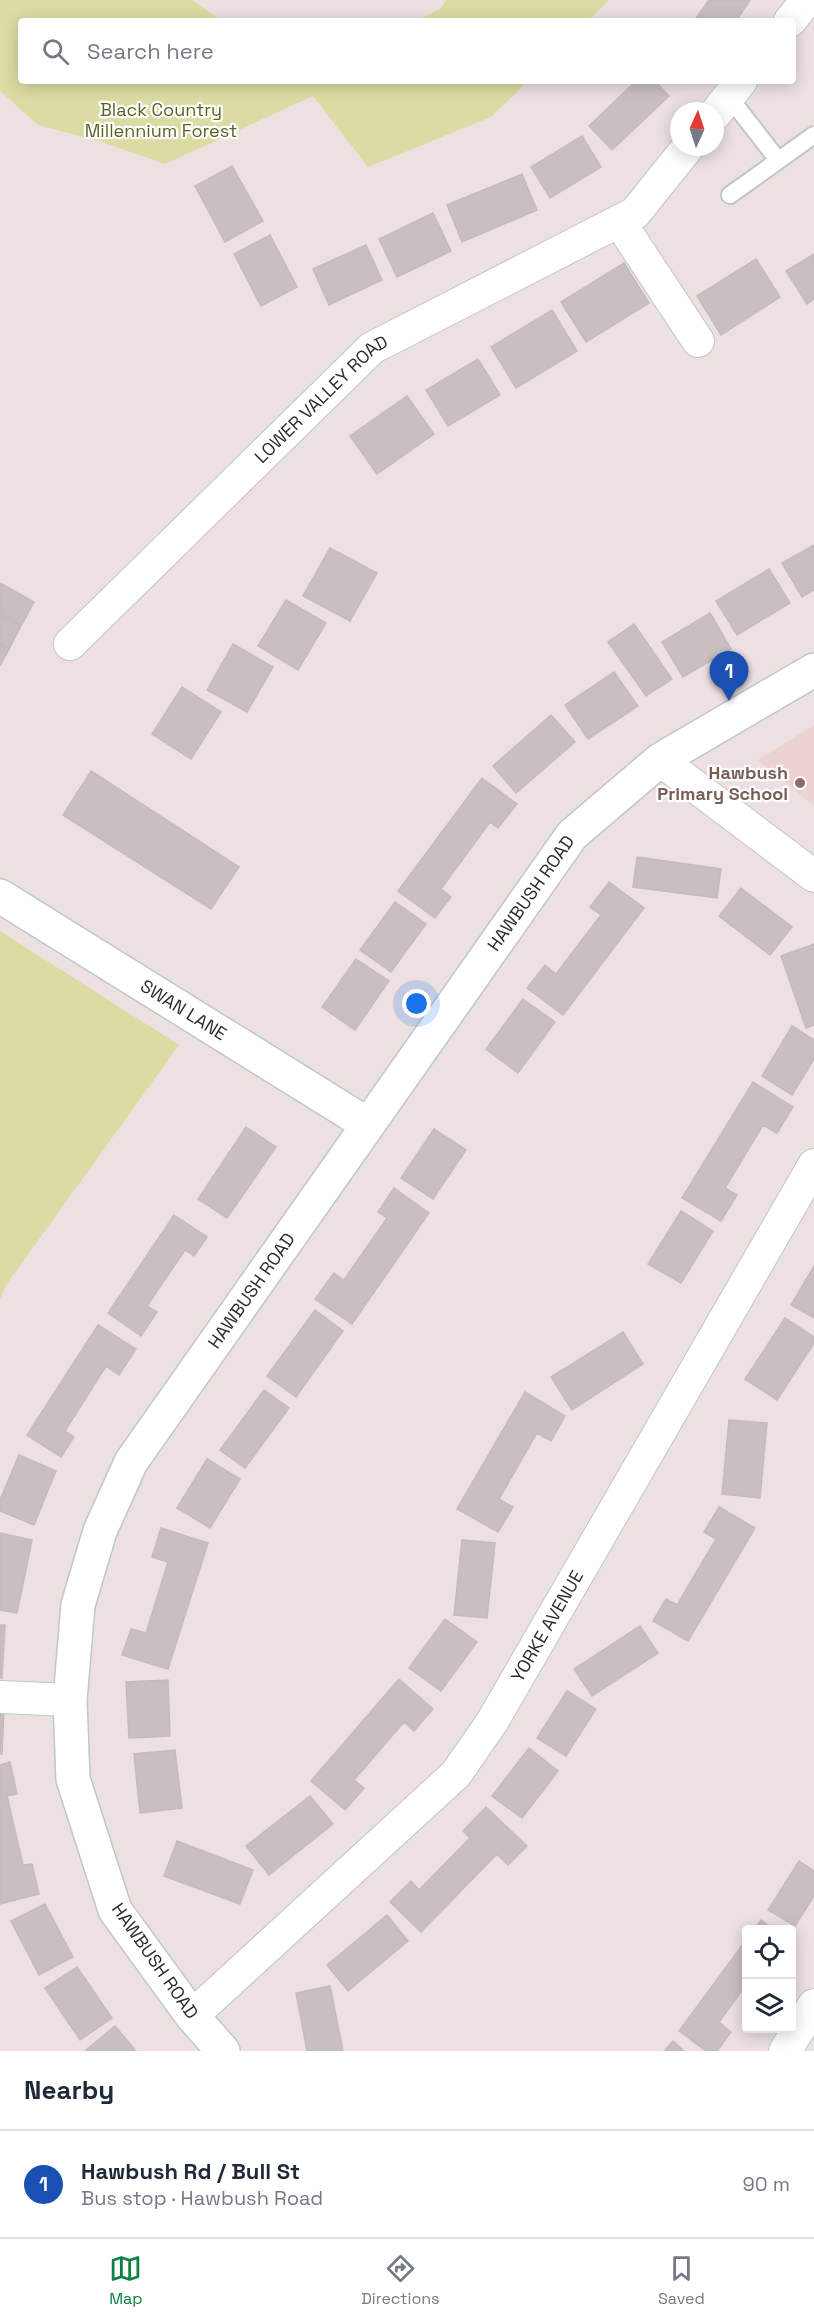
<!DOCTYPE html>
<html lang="en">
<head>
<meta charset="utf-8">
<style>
	body { margin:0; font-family:"Space Grotesk",sans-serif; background:#f6f6f7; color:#1f2937 }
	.controls { position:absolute; right:18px; bottom:18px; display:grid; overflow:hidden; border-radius:6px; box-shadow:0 3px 15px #0003 }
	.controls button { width:54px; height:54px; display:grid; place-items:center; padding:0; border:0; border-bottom:2px solid #e0e1e3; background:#fff; color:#1f2937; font:30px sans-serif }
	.compass { position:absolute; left:670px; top:102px; width:54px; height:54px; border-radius:50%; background:#fff; box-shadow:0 3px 15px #0003; rotate:3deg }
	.you { position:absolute; left:417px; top:1004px; width:21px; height:21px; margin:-15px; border:4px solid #fff; border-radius:50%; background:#1a73e8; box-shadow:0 0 0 9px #1a73e833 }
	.badge { display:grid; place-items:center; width:39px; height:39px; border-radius:50%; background:#0b8043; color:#fff; font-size:20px; font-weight:700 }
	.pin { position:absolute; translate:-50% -50px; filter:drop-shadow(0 2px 3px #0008) }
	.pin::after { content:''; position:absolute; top:32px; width:21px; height:18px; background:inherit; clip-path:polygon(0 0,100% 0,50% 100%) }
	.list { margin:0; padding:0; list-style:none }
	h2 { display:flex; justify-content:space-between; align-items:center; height:78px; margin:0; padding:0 24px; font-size:26px }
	h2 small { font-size:20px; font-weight:400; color:#747a83 }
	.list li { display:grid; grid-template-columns:39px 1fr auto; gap:18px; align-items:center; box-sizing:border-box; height:108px; padding:0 24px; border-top:2px solid #e0e1e3 }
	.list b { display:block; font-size:22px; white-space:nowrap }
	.list p { margin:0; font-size:20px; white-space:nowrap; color:#747a83 }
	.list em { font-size:20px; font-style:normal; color:#747a83 }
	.icon { flex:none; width:33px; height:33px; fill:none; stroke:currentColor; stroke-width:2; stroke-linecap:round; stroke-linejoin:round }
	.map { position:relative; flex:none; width:814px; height:2051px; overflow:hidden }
	.search { position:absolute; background:#fff; box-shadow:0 3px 15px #0003; left:18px; right:18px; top:18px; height:66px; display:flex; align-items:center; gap:15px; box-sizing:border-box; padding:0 21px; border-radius:6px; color:#747a83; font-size:22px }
	.sheet { height:186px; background:#fff }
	nav { display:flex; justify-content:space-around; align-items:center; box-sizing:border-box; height:84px; border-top:2px solid #e0e1e3; background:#fff; font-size:16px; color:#747a83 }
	nav a { display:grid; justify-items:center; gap:3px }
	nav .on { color:#0b8043 }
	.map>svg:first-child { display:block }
	.education { fill:#ecd3d2 }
	.green { fill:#dbdca3 }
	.building { fill:#c8bfbf; stroke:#c8baba; stroke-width:1.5 }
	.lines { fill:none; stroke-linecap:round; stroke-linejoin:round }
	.service-casing { stroke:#bec8c9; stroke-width:20 }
	.minor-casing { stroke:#bec8c9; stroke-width:34 }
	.tertiary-casing { stroke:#bec8c9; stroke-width:36 }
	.service { stroke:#fff; stroke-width:16 }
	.minor { stroke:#fff; stroke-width:32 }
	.tertiary { stroke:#fff; stroke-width:33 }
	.education-dot { fill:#8d6e63; stroke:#fff; stroke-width:2 }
	.labels { text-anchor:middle; stroke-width:4.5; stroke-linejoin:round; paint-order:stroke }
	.park-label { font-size:18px; fill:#596223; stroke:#fff }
	.street-label { font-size:18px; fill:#2c2c2c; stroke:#fff }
	.education-label { font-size:18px; font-weight:bold; fill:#785e54; stroke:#fff; text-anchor:end }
</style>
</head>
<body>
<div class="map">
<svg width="814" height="2051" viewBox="0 0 814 2051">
	<rect width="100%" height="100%" fill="#ece0e1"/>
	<path class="education" d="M814,725V806L758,760Z"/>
	<path class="green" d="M0,0H193L221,21H21V81H528L491,117L368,167L313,96L165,164L99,141L38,125L0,91Z
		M446,0H609L588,21H417L441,8Z
		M0,931L179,1045L6,1285L0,1299Z"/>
	<path class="building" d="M709,0H750L736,21H694Z
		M636,81H655L669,96L612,150L589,126Z
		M582,136L601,167L550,198L531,167Z
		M232,166L263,221L225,242L195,186Z
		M522,174L537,210L462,242L447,205Z
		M433,213L451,251L397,277L379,239Z
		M270,235L297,287L261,306L234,254Z
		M366,245L382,280L329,305L313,269Z
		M814,254V299L807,304L786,271Z
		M756,259L780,297L721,335L697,296Z
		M624,263L649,303L586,342L561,302Z
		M552,310L577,351L516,388L491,347Z
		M478,359L500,395L448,426L426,390Z
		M407,396L434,434L377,474L350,436Z
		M814,545V590L802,597L782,563Z
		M330,548L377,573L350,621L303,596Z
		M769,569L790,603L737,635L716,601Z
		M0,583L34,602L21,626L0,614Z
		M286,600L326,623L298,670L258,646Z
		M710,613L731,649L683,677L662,642Z
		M0,614L21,626L9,649L0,644Z
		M634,624L672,679L646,696L608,642Z
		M0,644L9,649L0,666Z
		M233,644L273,667L247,712L207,690Z
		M614,672L638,706L588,739L565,705Z
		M182,687L221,712L191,759L152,734Z
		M551,715L575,742L516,793L493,766Z
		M91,771L239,867L211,909L63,815Z
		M482,778L517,804L498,828L490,822L441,889L451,897L435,918L398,891Z
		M637,857L721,869L717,898L633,887Z
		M609,882L644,908L563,1015L527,988L545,965L556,974L601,915L590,907Z
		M741,888L792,927L770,955L719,916Z
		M395,902L426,924L391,972L360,950Z
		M814,944V1025L806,1028L781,956Z
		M356,959L389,981L355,1030L322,1007Z
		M523,999L555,1022L518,1073L486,1049Z
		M792,1026L814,1040V1059L792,1095L762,1076Z
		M753,1082L793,1107L777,1133L763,1125L725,1188L737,1195L721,1221L682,1198Z
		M246,1127L276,1147L227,1218L198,1199Z
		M434,1129L466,1150L433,1199L401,1178Z
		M394,1188L429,1213L352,1324L315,1299L334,1273L344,1280L387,1218L378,1212Z
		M681,1211L713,1231L681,1283L648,1264Z
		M174,1215L207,1237L194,1256L185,1250L147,1306L157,1312L141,1336L108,1313Z
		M814,1266V1318L791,1305Z
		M315,1310L343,1331L296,1397L267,1376Z
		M785,1318L814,1337V1343L777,1400L745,1379Z
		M98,1325L136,1349L119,1375L106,1366L65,1431L74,1437L61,1457L27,1435Z
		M623,1332L643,1364L572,1410L551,1377Z
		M264,1390L289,1408L245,1468L220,1450Z
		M525,1392L565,1416L551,1441L537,1433L499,1499L513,1507L498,1532L457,1509Z
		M729,1420L767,1423L760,1498L722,1494Z
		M19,1455L56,1471L34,1525L0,1511V1500Z
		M207,1459L240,1479L210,1528L177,1508Z
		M719,1507L755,1528L688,1641L653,1621L666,1599L677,1605L716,1539L704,1532Z
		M161,1528L208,1543L168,1669L122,1655L131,1629L146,1633L168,1562L152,1557Z
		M0,1533L32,1540L17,1613L0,1610Z
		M462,1540L495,1543L487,1618L454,1615Z
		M445,1619L477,1642L441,1691L409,1668Z
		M0,1625H5L2,1678H0Z
		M640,1626L658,1653L592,1696L574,1669Z
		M399,1679L433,1709L414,1731L404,1722L354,1780L364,1788L345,1810L311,1781Z
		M168,1680L170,1736L129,1738L126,1682Z
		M567,1691L596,1709L566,1756L537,1738Z
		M0,1706L4,1707L2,1754H0Z
		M529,1748L558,1771L522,1818L492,1796Z
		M175,1750L182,1808L140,1813L134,1754Z
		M10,1762L17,1794L7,1796L23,1865L32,1864L39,1894L0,1904V1765Z
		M310,1796L333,1824L269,1875L246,1846Z
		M486,1807L527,1846L508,1865L497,1854L421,1932L390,1902L411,1881L419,1890L470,1838L463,1831Z
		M177,1841L253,1870L240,1904L164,1876Z
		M799,1861L814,1871V1896L795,1926L768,1910Z
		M45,1904L73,1957L39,1975L11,1921Z
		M387,1915L408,1941L348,1991L327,1965Z
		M761,1920L774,1930H754Z
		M746,1940V1985L719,2022L731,2032L717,2051H706L679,2031Z
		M77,1967L112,2018L80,2040L45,1988Z
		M330,1986L343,2051H307L296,1993Z
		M115,2026L136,2051H87L86,2050Z
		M673,2041L684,2051H664Z"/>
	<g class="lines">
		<defs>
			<path id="service" d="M729,97L778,160
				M730,195L814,135"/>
			<g id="minor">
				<path d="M790,21L807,0"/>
				<path d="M715,114L741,81"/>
				<path d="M619,221L698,341"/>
				<path id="s1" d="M70,644L372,348L635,213L688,147"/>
				<path d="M660,760L814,876"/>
				<path d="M0,1697L70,1700"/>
				<path id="s2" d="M192,2016L456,1774L492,1722L814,1165"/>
				<path d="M785,2051L814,2005"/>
			</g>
			<g id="tertiary">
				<path id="s3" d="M0,896L367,1124"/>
				<path id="s4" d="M223,2051L192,2016L115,1910L73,1779L70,1700L78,1605L100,1531L131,1462L572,835L660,760L814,670"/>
			</g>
		</defs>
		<use href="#service" class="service-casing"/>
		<use href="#minor" class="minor-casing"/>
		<use href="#tertiary" class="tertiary-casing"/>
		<use href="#service" class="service"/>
		<use href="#minor" class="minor"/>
		<use href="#tertiary" class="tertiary"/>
	</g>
	<circle class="education-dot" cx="800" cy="783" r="6"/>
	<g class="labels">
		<g class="park-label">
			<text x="161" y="116">Black Country<tspan x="161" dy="21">Millennium Forest</tspan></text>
		</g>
		<g class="street-label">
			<text dy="6" stroke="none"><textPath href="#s1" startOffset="351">LOWER VALLEY ROAD</textPath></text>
			<text dy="6" stroke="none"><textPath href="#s4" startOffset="1338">HAWBUSH ROAD</textPath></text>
			<text dy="6" stroke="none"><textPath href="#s3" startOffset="216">SWAN LANE</textPath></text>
			<text dy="6" stroke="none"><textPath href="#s4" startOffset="852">HAWBUSH ROAD</textPath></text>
			<text dy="6" stroke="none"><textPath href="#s2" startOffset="532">YORKE AVENUE</textPath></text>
			<text transform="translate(155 1961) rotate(55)" y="6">HAWBUSH ROAD</text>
		</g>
		<g class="education-label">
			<text x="788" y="779">Hawbush<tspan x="788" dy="21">Primary School</tspan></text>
		</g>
	</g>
</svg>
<div class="controls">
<button><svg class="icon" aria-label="locate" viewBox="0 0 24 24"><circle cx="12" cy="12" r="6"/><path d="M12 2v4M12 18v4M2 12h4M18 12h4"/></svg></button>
<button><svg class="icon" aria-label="layers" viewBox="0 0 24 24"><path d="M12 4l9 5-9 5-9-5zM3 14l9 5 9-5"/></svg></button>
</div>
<svg class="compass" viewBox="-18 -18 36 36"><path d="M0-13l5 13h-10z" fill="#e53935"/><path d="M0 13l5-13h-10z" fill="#747a83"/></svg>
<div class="you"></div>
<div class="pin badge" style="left:729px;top:701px;background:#1a4fb4">1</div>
<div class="search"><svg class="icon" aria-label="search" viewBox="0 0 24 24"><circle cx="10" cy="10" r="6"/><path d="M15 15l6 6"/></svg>Search here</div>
</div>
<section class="sheet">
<h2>Nearby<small></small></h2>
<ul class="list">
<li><span class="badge" style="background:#1a4fb4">1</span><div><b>Hawbush Rd / Bull St</b><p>Bus stop · Hawbush Road</p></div><em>90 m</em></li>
</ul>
</section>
<nav>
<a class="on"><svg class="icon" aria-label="map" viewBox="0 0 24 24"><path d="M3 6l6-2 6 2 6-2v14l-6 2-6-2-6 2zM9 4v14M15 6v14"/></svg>Map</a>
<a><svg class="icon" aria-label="directions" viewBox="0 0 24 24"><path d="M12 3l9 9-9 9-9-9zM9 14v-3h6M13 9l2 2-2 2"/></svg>Directions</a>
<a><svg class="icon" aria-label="saved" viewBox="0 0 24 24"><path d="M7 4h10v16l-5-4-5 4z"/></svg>Saved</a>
</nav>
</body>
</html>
